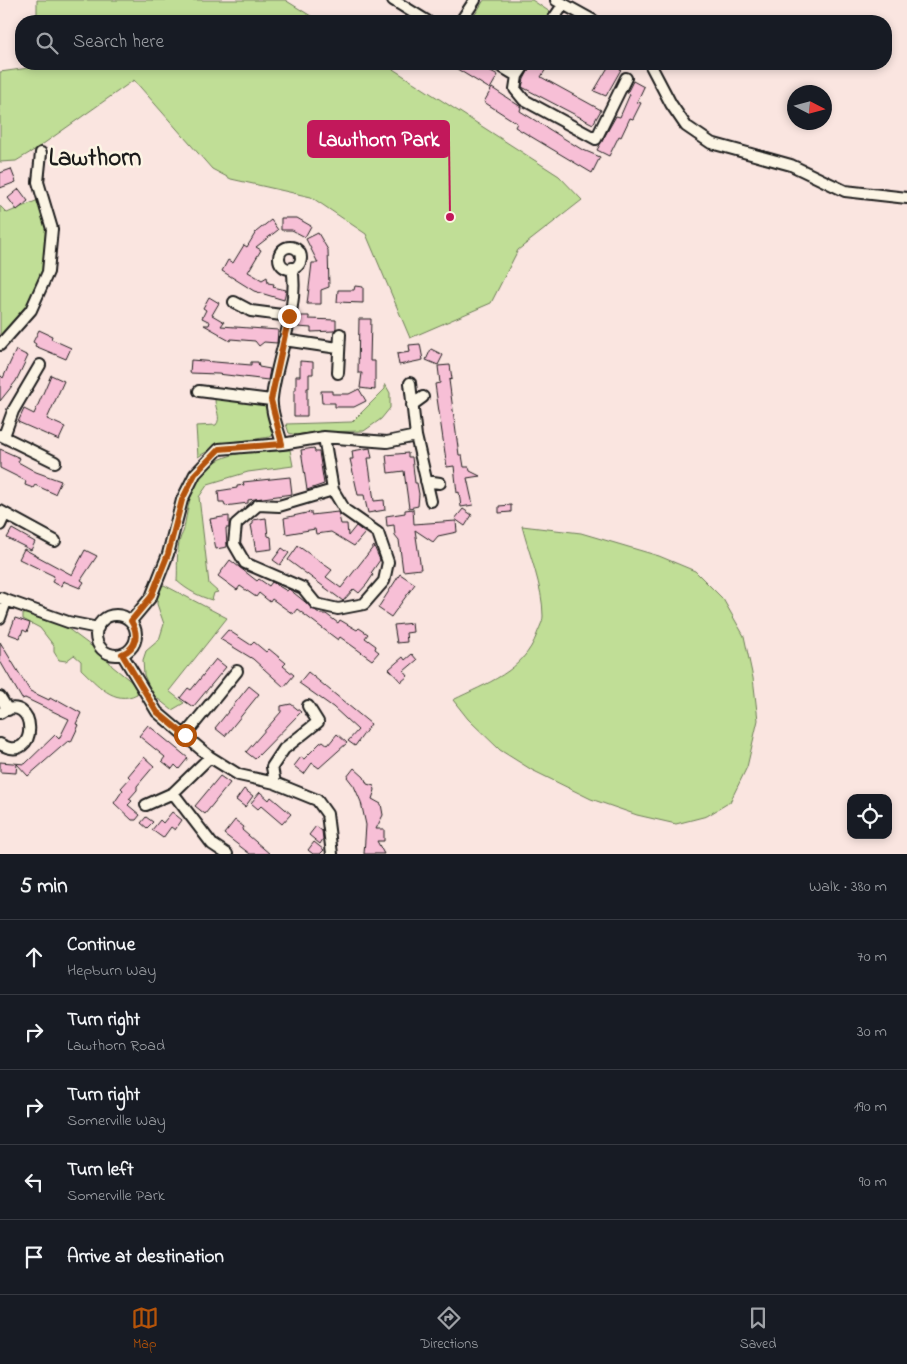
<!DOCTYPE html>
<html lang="en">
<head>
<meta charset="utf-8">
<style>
	body { margin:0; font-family:"Indie Flower",sans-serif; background:#20242c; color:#f1f3f6 }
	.controls { position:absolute; right:15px; bottom:15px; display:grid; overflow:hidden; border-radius:10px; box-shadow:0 2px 8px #0003 }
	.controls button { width:45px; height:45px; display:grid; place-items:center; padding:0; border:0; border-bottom:1px solid #363941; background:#171b24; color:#f1f3f6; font:25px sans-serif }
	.compass { position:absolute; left:787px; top:85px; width:45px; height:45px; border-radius:50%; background:#171b24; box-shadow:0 2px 8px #0003; rotate:96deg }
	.stop { position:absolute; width:15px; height:15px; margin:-11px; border:4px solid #b45309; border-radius:50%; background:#fff }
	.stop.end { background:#b45309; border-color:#fff; box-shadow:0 1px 5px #0008 }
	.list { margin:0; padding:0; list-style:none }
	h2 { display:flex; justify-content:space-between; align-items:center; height:65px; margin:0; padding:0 20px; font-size:21px }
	h2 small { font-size:16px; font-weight:400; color:#9ea1a6 }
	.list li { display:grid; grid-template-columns:32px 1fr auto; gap:15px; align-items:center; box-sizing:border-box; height:75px; padding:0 20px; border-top:1px solid #363941 }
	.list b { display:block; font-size:19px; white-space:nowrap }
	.list p { margin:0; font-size:16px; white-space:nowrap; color:#9ea1a6 }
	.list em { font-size:16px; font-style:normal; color:#9ea1a6 }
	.icon { flex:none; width:28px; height:28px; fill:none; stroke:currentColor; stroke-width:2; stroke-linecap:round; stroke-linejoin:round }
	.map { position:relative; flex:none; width:907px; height:854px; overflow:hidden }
	.search { position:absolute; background:#171b24; box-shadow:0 2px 8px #0003; left:15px; right:15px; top:15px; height:55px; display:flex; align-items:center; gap:12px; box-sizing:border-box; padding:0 18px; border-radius:20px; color:#9ea1a6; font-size:19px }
	.sheet { height:440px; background:#171b24 }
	nav { display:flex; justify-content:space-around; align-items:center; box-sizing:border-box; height:70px; border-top:1px solid #363941; background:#171b24; font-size:14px; color:#9ea1a6 }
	nav a { display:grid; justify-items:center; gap:2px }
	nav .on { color:#b45309 }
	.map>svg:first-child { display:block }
	.green { fill:#c0de96; stroke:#6e7d59 }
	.building { fill:#f7bfd6; stroke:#1c1c1c }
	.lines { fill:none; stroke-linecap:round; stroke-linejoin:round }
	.minor-casing { stroke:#1c1c1c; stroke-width:14 }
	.minor { stroke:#fcf5e5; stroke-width:10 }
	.route { stroke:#b45309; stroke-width:6 }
	.labels { text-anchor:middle; stroke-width:5; stroke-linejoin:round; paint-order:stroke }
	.district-label { font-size:25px; font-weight:bold; fill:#1c1c1c; stroke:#fcf5e5 }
	.leader { fill:none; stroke:#c2185b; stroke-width:2 }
	.callout-dot { fill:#c2185b; stroke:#fcf5e5; stroke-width:2 }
	.callout { fill:#c2185b; stroke:#c2185b; stroke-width:2 }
	.callout-label { font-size:21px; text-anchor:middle; font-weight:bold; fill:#fff }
</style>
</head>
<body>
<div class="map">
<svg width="907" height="854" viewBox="0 0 907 854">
	<rect width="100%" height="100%" fill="#fae5e0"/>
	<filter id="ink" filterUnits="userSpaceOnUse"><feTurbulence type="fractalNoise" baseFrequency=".02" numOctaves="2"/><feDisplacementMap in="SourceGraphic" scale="10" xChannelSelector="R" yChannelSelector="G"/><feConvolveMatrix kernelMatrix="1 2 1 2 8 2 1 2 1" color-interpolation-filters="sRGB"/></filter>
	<g filter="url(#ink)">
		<path class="green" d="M37,0H285L319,21H37Z
			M484,0H532L550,12L544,21H471Z
			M36,64H385L559,176L582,200L518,250L491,303L410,338L366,234L311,197L231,179L212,169L134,80L36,149L16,161L0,162V72L36,67Z
			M43,198L52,229L48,272L31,310L0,345V206L7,213Z
			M385,384L390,393V408L381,419L364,431L314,432L296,435L289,433L286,424L352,422L385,389Z
			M220,396L267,406L274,435L270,437C244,441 221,441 198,457L196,426L216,425C222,418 215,409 215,400Z
			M290,450L293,466L248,472L208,484L199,497L209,584L218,592L214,593L212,600C200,597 187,590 177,581C178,568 176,552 180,539C181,535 184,532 184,528C190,498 192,469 226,457C245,450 270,452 290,450Z
			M522,526L581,533L659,556L695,571L723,599L744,636L753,678L758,720L747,767L730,802L707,816L676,824L637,815L591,799L532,770L500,750L468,719L453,700C487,683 523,672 537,634C539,628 543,622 543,616C543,587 529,554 522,526Z
			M164,585L227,618L169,691L184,703L172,710L153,695L144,675L143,660L146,651L159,640L164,624L157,604L158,588Z
			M32,613L67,628L106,657L112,666L138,687L137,694C114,706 97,684 81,669V661L74,655L66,661L59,660L54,652V646L40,628L23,619V614Z"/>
		<path class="building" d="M449,64H478L498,75L490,89Z
			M532,64H549L541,77L601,110L593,124L522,87L524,79Z
			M610,64H624L606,96L594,91Z
			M633,81L644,87L637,102L641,103L633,119L630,118L621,137L619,136L609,156L597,150L616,116L620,117L630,94L627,93Z
			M492,88L521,107L520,111L581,149L600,157L592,173L515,127L517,123L484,102Z
			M11,169L16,182L0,188V173Z
			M19,189L28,201L17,210L8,198Z
			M281,218H297L311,226L305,237L292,230H281Z
			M271,220L278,230L256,247L261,250L248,272L262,280L267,277L268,283L274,284L273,287L286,290L284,300L254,291L222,271L228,260L233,263L244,245L247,247L256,232Z
			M318,233L328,250L329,287L321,290V304H307L312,263H318L306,239Z
			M355,286L363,287V303L337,302L338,290H354Z
			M209,297L219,303L212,315L224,322L221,326L278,330L277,343L264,342L259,346L255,341L231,339L230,341L219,335L220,334L204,325H209L210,322L202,318L206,310L203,308Z
			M298,316H309V319L336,320V328L334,331L311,332V328L298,327Z
			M359,319H371L370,361H375V390L360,388L362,373H358Z
			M39,330L52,336L51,339L71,348L66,359L35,346L36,344L33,342Z
			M420,344L423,360L399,365L397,354L410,352L409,345Z
			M431,349L443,355L438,365L426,360Z
			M16,350L28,356L16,381L0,401V375L3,378Z
			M191,360L251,365V362H258L259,367L270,369L268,380L218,374L190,373Z
			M300,361L313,362V374H309V388H307V416H294V390H296V376H300Z
			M450,365L452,379L449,380L459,455H462L464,467H469L470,471L480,476L467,478L473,505L461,507L459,492L457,493L454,466L447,467L435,384L440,383L438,366Z
			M51,375L64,381L47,419L65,427L59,440L18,422L24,409L34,414Z
			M359,389L366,401L354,407H335V403H322L321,391H332V394H349Z
			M314,448L315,452H319L324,484L307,490L301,450Z
			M370,448L372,458H368L374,501L384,500L385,510L368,513L364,495H358L350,459H353L352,451Z
			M0,449L20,458L18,462L36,472L61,481L55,494L35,485L33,488L25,485L26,481L0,468Z
			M408,453V457H412L415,483H417L419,494L418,506L409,508L404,471L388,473L386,455Z
			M290,477L292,494L248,500V503L225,506L224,502H219L218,491L237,488V486L244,485L243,482Z
			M511,505V512L499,513V506Z
			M413,509L414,524L456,521L457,532L438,536L433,542L415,530L421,569L403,571L399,540L395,535L394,525L387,526L386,516L405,513V510Z
			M463,509L472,515L465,526L455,519Z
			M311,512V515L338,512L341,524H347L348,536L356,526L365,533L354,546L331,532L316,534L315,529L286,534L284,518Z
			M229,516V528H226L227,547L216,549L210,519Z
			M266,518L268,536L271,537L272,549L256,551L251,525L253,524V520Z
			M12,529L35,542L31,550L7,538Z
			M298,546L332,570L326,577L341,588L374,546L380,560L371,573L373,575L367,584L359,593L354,589L343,601L288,560Z
			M282,548L289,553L280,565L273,560Z
			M24,549L72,575L85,550L97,556L81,580L84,582L80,588L63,581L61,586L52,582L54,576L19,559Z
			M230,560L257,581L259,579L269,586L272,582L287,591L289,589L320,614H326L338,623L340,620L357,630L359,628L368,634L365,638L376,646L375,649L379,652L372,660L340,637L338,640L297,609L293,614L272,599L270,602L259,593L256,597L240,586L237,590L218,576Z
			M400,574L415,584L391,617L378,608Z
			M15,618L30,623L27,632L23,630L20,638L9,634Z
			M412,623L413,632L406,633L407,642L397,643L394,625Z
			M228,630L251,645L254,642L266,652L269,649L286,663L283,666L294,675L284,687L253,659L220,639Z
			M0,642L30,691L49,700L50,698L57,702L58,700L81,713L76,724L79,725L71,742L68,741L28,776L17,764L16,773L0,772V762L25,764L55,735L59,739L69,719L25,698L22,699L0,661Z
			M412,654L417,660L404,671L408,676L401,682L389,669L403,657L405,660Z
			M216,659L226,667L193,707L180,698L188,688L191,690Z
			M308,672L371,724L355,746L348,741L358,730L333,707L299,683Z
			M249,686L259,694L225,736L215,728Z
			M291,704L301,712L255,759L246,752L281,712V706Z
			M148,725L188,758L179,769L175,765L172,769L162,761L165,757L139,736Z
			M337,734L347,743L319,768L312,763L304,774L294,766L301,757L304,759L320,743L323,741L328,745Z
			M144,757L154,766L137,786V790L129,799L132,801L128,805L140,815L136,820H132L114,803L123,790L121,788L130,778L128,776Z
			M354,768L364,777L367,784L374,786L375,790L372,799L381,804L383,815L376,829H384V841H377L384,854H364L366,825L361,802L354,786L347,777Z
			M220,776L230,783L205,814L195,806Z
			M244,789L253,796L245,807L236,800Z
			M260,792L269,800L271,797L291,814L282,824L261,806L258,809L251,803Z
			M172,812L182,820L175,830L171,827L163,838L152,830L160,820L163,823Z
			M146,817L153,822L147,828L141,823Z
			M235,820L244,827L242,830L270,854H250L224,834Z
			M316,826L322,831L323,839L320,844L309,835Z
			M314,842L324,850L320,854H313L308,850Z"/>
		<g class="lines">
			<defs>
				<path id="minor" d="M393,0L427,21
					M556,0L594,21
					M461,21L475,0
					M552,21L563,5
					M497,64L517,76
					M525,64L517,76L515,89L524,100L596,139L626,78
					M650,64L671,104L686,126L711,143L791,165L845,191L907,198
					M279 258a11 11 0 1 1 22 0a11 11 0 1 1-22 0Z
					M234,302L251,311L289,316
					M284,340L338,348
					M0,345L31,310L48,272L52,229L38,182L41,153
					M338,373L340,334
					M410,383L416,436L431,501
					M199,391L271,400
					M412,405L423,397
					M0,435L55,462
					M4,436L13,411L40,365
					M324,437L333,490L345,510L378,533L388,562L384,581L364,604L338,609L316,604L303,588L245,563L234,544L236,524L258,505L279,506L333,490
					M282,444C279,430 270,412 272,398C276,359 300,307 292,268
					M426,481L440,483
					M0,511L55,541
					M0,525L5,514
					M0,598L68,622L98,628
					M96 635a20 20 0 1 1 40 0a20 20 0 1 1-40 0Z
					M0,618L6,601
					M131,621L151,597L168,554L182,500L195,474L219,449L282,444L324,437L387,442L416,436
					M122,654L157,712L210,757L239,775L275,783L317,800L327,814L332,854
					M0,697L8,710
					M0,713C38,689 40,767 0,744
					M185,735L237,671
					M275,783L272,767L284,749L318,722L308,706
					M173,793L212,844L227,854
					M146,805L173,793L210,757"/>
			</defs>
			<use href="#minor" class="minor-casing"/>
			<use href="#minor" class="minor"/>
		</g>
	</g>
	<g class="lines" filter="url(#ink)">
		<path class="route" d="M185,735L157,712L122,654C137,648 139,634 131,621L151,597L168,554L182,500L195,474L219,449L282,444L271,400L289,316"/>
	</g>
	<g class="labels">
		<g class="district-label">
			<text x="95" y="165">Lawthorn</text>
		</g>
	</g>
	<path class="leader" d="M450 217L449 139"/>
	<circle class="callout-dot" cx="450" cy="217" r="5"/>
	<rect class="callout" x="308" y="121" width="141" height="36" rx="5"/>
	<g class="callout-label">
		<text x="379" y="146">Lawthorn Park</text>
	</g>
</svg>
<div class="controls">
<button><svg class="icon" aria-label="locate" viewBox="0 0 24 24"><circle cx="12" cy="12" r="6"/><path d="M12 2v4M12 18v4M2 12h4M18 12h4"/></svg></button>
</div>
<svg class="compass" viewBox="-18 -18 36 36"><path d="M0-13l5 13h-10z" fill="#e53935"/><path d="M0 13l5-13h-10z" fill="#9ea1a6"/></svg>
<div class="stop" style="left:185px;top:735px"></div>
<div class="stop end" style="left:289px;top:316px"></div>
<div class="search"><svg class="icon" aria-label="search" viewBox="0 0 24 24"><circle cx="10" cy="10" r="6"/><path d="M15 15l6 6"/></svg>Search here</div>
</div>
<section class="sheet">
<h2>5 min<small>Walk · 380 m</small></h2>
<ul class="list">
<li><svg class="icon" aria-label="ahead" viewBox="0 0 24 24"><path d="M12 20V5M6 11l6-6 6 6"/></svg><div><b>Continue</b><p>Hepburn Way</p></div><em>70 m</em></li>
<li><svg class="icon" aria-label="right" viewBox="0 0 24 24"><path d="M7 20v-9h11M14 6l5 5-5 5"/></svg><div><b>Turn right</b><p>Lawthorn Road</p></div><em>30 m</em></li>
<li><svg class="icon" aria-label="right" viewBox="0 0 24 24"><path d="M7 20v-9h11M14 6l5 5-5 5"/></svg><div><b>Turn right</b><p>Somerville Way</p></div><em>190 m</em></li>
<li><svg class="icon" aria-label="left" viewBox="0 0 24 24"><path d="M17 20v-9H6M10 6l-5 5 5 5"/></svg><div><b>Turn left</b><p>Somerville Park</p></div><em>90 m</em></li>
<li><svg class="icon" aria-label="arrive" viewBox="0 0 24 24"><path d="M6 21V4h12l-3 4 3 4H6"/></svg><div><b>Arrive at destination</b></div></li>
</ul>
</section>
<nav>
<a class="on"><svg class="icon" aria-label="map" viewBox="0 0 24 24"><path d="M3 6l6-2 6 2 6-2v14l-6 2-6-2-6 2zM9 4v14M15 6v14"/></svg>Map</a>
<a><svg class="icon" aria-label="directions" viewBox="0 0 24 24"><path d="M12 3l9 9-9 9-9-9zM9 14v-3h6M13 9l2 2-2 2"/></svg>Directions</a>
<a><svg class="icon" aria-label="saved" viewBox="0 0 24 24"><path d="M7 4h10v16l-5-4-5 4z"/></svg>Saved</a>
</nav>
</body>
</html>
